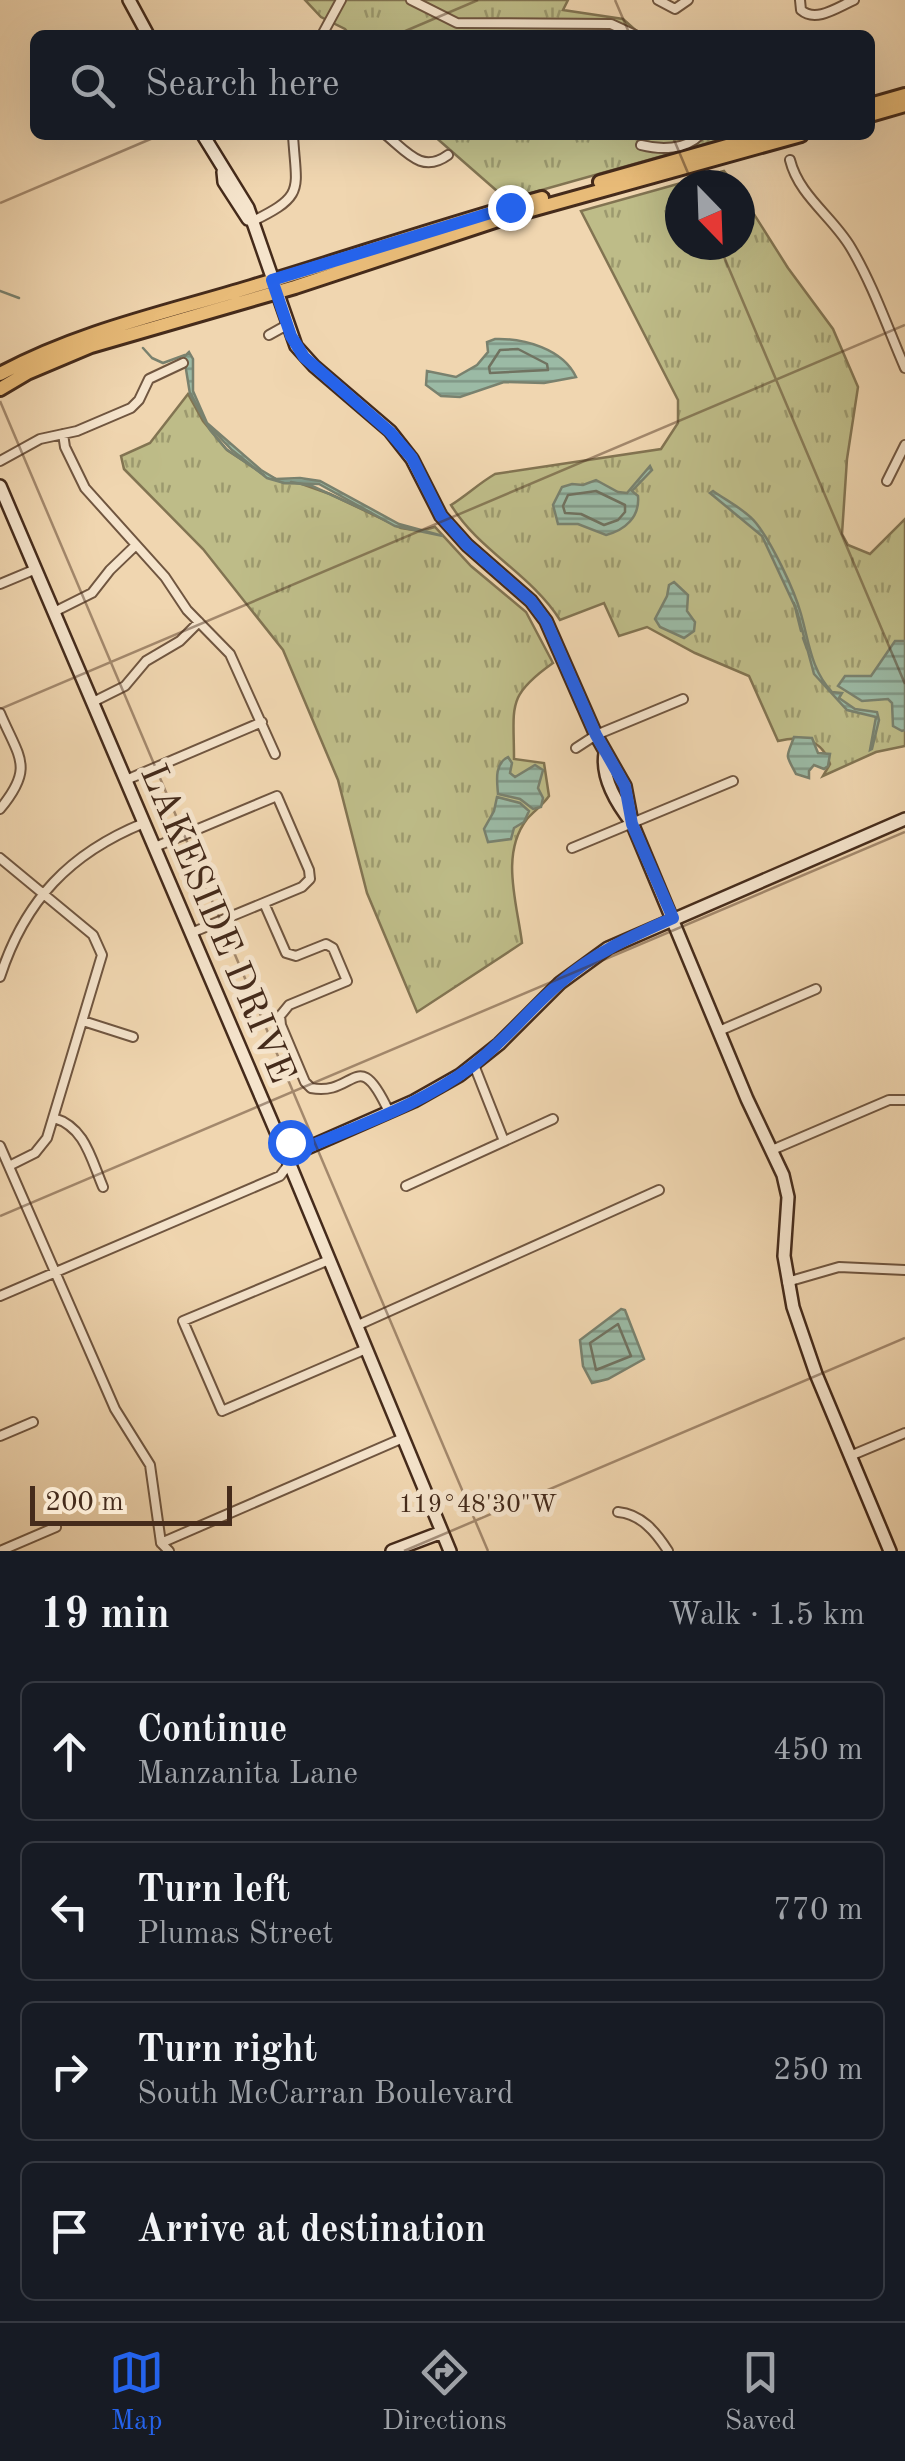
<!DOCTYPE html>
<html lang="en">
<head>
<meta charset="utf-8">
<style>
	body { margin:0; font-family:"Old Standard TT",serif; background:#242831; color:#f1f3f6 }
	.compass { position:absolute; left:665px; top:170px; width:90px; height:90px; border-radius:50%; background:#171b24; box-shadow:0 10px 40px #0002; rotate:157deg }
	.scale { position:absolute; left:30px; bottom:25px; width:202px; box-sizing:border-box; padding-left:10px; border:5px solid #452b1b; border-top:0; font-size:28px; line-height:35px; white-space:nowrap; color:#452b1b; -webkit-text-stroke:8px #f5e4cc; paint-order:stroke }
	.stop { position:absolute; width:30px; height:30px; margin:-22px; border:8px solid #2563eb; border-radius:50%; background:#fff }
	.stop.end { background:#2563eb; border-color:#fff; box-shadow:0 2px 10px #0008 }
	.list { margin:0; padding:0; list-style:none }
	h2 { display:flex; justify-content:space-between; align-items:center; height:130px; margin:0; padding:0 40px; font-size:42px }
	h2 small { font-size:32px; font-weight:400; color:#9ea1a6 }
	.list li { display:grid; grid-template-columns:65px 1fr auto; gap:30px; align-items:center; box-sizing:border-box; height:140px; margin:0 20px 20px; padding:0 20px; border:2px solid #363941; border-radius:15px }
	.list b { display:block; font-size:38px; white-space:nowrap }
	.list p { margin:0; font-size:32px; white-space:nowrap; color:#9ea1a6 }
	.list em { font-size:32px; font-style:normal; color:#9ea1a6 }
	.icon { flex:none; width:55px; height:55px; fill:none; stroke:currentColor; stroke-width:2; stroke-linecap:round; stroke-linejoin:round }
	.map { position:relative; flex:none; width:905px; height:1551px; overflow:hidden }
	.search { position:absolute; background:#171b24; box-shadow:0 10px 40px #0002; left:30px; right:30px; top:30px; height:110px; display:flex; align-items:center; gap:25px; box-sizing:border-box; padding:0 35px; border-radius:15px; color:#9ea1a6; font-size:38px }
	.sheet { height:770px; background:#171b24 }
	nav { display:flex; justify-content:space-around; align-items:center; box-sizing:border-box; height:140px; border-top:2px solid #363941; background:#171b24; font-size:28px; color:#9ea1a6 }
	nav a { display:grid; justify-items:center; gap:5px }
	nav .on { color:#2563eb }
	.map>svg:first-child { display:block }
	.grass { fill:url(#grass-tufts); stroke:#827452; stroke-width:2.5 }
	.water { fill:url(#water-rules); stroke:#79816e; stroke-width:2.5 }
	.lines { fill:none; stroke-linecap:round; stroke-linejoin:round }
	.shore { stroke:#707260; stroke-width:2.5 }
	.stream { stroke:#79816e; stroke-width:2.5 }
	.street-casing { stroke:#705640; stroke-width:12 }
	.secondary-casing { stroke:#452b1b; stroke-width:16 }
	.primary-casing { stroke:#452b1b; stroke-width:18 }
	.street { stroke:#f5e4cc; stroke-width:8 }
	.secondary { stroke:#f5e4cc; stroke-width:11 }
	.primary { stroke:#e8bb78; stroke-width:12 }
	.route { stroke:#2563eb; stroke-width:12 }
	.ticks { fill:none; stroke:#452b1b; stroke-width:2.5; stroke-opacity:0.45 }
	.labels { text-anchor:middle; stroke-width:10; stroke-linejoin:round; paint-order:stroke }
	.street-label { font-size:38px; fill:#452b1b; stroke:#f5e4cc }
	.ticks-label { font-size:25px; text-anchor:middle; fill:#452b1b; stroke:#f5e4cc; stroke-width:10; stroke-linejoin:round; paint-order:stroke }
</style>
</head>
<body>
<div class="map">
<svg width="905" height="1551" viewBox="0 0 905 1551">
	<defs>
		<pattern id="grass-tufts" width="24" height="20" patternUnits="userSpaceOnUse" patternTransform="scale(2.5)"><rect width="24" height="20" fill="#bebc88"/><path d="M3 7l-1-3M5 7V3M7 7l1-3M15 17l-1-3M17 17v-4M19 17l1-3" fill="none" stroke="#9c996e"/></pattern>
		<pattern id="water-rules" width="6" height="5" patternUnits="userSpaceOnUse" patternTransform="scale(2.5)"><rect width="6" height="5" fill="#9bbaa5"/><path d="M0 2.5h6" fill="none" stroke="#809786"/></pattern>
	</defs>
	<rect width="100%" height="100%" fill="#f0d6b0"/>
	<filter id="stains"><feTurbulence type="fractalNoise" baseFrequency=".002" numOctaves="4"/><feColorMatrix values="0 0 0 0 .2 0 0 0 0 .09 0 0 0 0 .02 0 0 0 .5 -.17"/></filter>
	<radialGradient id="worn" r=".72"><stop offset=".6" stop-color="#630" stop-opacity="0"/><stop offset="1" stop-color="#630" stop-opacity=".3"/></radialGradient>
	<path class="grass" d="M305,0H568L563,10L623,19L641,35H350L345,29L321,17Z
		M433,135H737L524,195L497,191Z
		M724,171L735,185H680V245H740V192L788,268L833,329L858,387L847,459L842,534L848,545L870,554L905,519V746L876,752L823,776L830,764C822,739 801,735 778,741L749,676L695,653L647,627L619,636L604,603L560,620C531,574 479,551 451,505C467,495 478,484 495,474L661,449L678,423V400L581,211Z
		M188,394L203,421L227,450L256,469L284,483H299L330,494L401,528L420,531L435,527L471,566L526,612L553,663C506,696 514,706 514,759L544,763L549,796C542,806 534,811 527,819C500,854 517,903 522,943L417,1012L367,893L338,780L283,650L203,549L124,469L121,456L150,443Z"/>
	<path class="water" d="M495,339C524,338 563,349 576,377L544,383L504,382L460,397L441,396L426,385L427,371L456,377L477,365L488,352L487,342Z
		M189,352L193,359V391L207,423L261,470L276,479L300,478L320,481L399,524L443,536L395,526L319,484L284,483L267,478L232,450L206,423L190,394L184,357Z
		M650,466L652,470L632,491L638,496C640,517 625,530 606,535L578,524H558L553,505L562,487L572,484L583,485L596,480L618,492L627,493Z
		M713,491C727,501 746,510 756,523C772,543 794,589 801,614C809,642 811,670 832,692L842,693L839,698L855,709L877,712L879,720L872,749L870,750L876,717L847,710L814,674L797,611L762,536L710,493Z
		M674,582L688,595L687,611L695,622L694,631L684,638L660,627L655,619L667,596L669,585Z
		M895,641H905V730L902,731L893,726L892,703L888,699L862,701L838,686L845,676H871Z
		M794,737L812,738L818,753L830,754L828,766L824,769L814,765L809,771V778L796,774C785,753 786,759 794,737Z
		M508,757L512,763L510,773L515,777L535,765L543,770L538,788L543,798L541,807L533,809L520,799L498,794C497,781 494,764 508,757Z
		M497,797L520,803L529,811L524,822L514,828L511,839L488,842L484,829L494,811Z
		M621,1309L625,1310L644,1359L608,1379L592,1383L583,1366L580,1340Z"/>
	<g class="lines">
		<path class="shore" d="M518,349L547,364L548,370L490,373L489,367L500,350Z
			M596,491L625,505V512L618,520L604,525L581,514L565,513L563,506L568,495Z
			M618,1324L631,1356L596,1370L590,1343Z"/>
		<path class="stream" d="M0,291L19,298
			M143,348L152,358L163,363L185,355
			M191,394L210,430L226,449L264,475
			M291,482L312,486L371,513
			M794,603L801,631
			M803,638L807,649"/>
		<defs>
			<path id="street" d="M411,0L457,23L611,24L635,35
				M658,0L675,9L688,0
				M800,0L801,10C816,23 838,7 854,0
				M322,35L341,0
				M386,135C407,152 422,174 448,155
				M641,145C661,150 685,150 700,135
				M790,160C799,196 833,217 851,248C873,285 888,329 905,368
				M251,222C307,195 296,190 293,135
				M269,335L287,325
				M63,434L65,447L85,488L165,577L187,610L230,654L275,754
				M0,461L40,439L77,431L131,408L139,400L149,379L183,363
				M887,481L905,445
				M0,584L36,569
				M54,612L92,593L110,570L136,545
				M93,702L125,686L146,661L180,641L199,622
				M0,713C19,758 35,767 0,809
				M576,748L596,735L683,699
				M126,780L262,722
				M155,847L277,796L309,870L310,879L302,887L191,933
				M572,848L733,781
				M0,858L93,935L102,955L47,1138L35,1153L9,1166
				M264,903L286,953L296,956L326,944L333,948L347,981L289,1005L280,1016L281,1025L305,1082L311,1088C356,1097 357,1043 389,1112
				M0,977C25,900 70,853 144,823
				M83,1021L133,1037
				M719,1031L816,989
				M474,1065L504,1141
				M54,1118C85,1127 91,1159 103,1187
				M0,1146L115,1409L150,1465L161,1543L169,1551
				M772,1150L889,1100H905
				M406,1186L553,1119
				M329,1260L183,1321L222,1411L366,1349
				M787,1282L839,1267L905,1270
				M0,1296L280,1176L289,1164
				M356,1326L659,1190
				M0,1436L33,1422
				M850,1456L905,1433
				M618,1512C641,1514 656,1532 668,1551
				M161,1543L403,1438
				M0,1551L56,1527"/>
			<path id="secondary" d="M129,0L148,35
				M203,135L248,208L296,346L314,366L390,431L412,459L441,516L467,545L531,601L546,621L596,735L625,786L632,823
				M223,172L224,182L248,219
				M0,486L283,1148L450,1551
				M605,753C601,778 617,804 632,823L747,1099L783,1175L788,1197L784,1256L793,1307L816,1374L890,1551
				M289,1164L298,1152L414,1101L460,1075L499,1044L560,983L608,948L905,819
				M392,1551L442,1532"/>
			<path id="primary" d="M870,105L905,95
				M870,115L905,105
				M600,182L766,135
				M0,374C80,331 165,313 251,287C348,258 444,225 542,198
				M0,389L27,373L91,346L295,287L513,215L801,135"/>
		</defs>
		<use href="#street" class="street-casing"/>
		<use href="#secondary" class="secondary-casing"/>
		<use href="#primary" class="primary-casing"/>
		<use href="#street" class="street"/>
		<use href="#secondary" class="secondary"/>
		<use href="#primary" class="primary"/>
	</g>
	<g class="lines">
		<path class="route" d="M290,1142L306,1148C362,1124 422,1104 471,1067C504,1042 529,1009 560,983C594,953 632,936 673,918L632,824L625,786L596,735L546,621L531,601L467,545L441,516L412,458L390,432L304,357L291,336L272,280L510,207"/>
	</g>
	<path class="ticks" d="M615,0L630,35M396,35L478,0M672,135L693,185M0,203L160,135M719,245L905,684M0,401L488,1551M0,709L905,325M0,1216L905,832M404,1551L905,1338"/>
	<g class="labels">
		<g class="street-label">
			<text transform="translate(219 923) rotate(67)" y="13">LAKESIDE DRIVE</text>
		</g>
	</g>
	<g class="ticks-label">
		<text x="478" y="1512">119°48'30"W</text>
	</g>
	<rect width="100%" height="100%" filter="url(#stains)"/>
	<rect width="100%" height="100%" fill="url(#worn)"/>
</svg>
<svg class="compass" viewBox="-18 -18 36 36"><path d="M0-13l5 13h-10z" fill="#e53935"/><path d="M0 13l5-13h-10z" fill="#9ea1a6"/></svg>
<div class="scale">200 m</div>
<div class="stop" style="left:290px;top:1142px"></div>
<div class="stop end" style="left:510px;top:207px"></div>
<div class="search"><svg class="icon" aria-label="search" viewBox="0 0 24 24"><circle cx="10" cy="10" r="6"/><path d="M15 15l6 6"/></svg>Search here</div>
</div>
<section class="sheet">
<h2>19 min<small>Walk · 1.5 km</small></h2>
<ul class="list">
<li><svg class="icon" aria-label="ahead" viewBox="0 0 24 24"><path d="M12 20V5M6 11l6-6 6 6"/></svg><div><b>Continue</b><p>Manzanita Lane</p></div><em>450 m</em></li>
<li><svg class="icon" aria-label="left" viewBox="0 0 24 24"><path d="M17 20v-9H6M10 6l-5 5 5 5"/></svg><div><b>Turn left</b><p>Plumas Street</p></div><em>770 m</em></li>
<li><svg class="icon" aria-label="right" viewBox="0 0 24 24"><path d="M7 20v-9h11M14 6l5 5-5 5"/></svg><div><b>Turn right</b><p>South McCarran Boulevard</p></div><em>250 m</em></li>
<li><svg class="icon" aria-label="arrive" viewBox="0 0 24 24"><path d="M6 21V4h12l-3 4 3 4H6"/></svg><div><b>Arrive at destination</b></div></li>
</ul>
</section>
<nav>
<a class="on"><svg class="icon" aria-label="map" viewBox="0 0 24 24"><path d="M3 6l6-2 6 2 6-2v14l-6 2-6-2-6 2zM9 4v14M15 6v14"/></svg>Map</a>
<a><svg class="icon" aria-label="directions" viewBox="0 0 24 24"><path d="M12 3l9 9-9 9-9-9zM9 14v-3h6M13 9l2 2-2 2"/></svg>Directions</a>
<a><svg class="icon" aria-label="saved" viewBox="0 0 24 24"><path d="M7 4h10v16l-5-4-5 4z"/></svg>Saved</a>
</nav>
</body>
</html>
